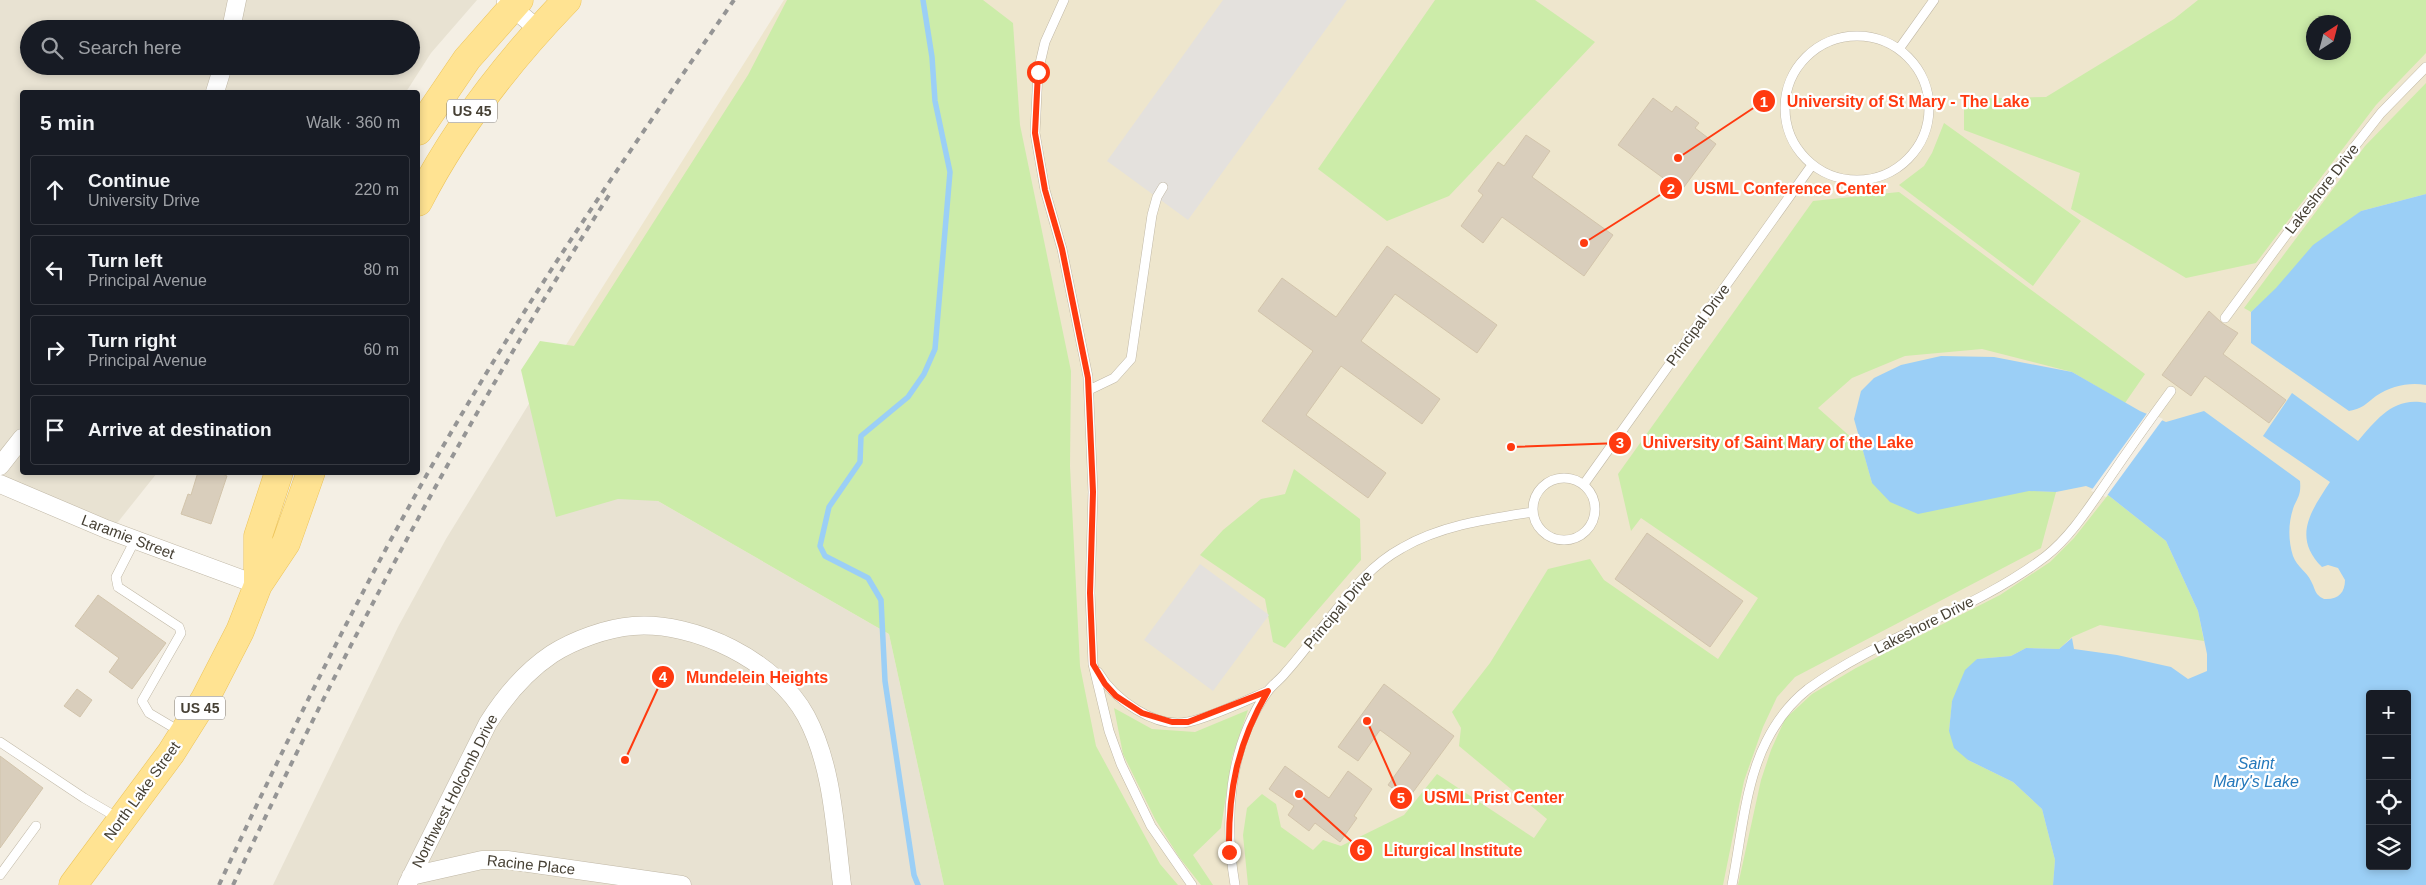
<!DOCTYPE html>
<html lang="en">
<head>
<meta charset="utf-8">
<style>
	body { margin:0; font-family:Arial,sans-serif; background:#242831; color:#f1f3f6 }
	.controls { position:absolute; right:15px; bottom:15px; display:grid; overflow:hidden; border-radius:5px; box-shadow:0 2px 8px #0003 }
	.controls button { width:45px; height:45px; display:grid; place-items:center; padding:0; border:0; border-bottom:1px solid #363941; background:#171b24; color:#f1f3f6; font:25px sans-serif }
	.compass { position:absolute; left:2306px; top:15px; width:45px; height:45px; border-radius:50%; background:#171b24; box-shadow:0 2px 8px #0003; rotate:36deg }
	.stop { position:absolute; width:15px; height:15px; margin:-11px; border:4px solid #ff3a10; border-radius:50%; background:#fff }
	.stop.end { background:#ff3a10; border-color:#fff; box-shadow:0 1px 5px #0008 }
	.list { margin:0; padding:0; list-style:none }
	h2 { display:flex; justify-content:space-between; align-items:center; height:65px; margin:0; padding:0 20px; font-size:21px }
	h2 small { font-size:16px; font-weight:400; color:#9ea1a6 }
	.list li { display:grid; grid-template-columns:32px 1fr auto; gap:15px; align-items:center; box-sizing:border-box; height:70px; margin:0 10px 10px; padding:0 10px; border:1px solid #363941; border-radius:5px }
	.list b { display:block; font-size:19px; white-space:nowrap }
	.list p { margin:0; font-size:16px; white-space:nowrap; color:#9ea1a6 }
	.list em { font-size:16px; font-style:normal; color:#9ea1a6 }
	.icon { flex:none; width:28px; height:28px; fill:none; stroke:currentColor; stroke-width:2; stroke-linecap:round; stroke-linejoin:round }
	.map { position:relative; flex:none; width:2426px; height:885px; overflow:hidden }
	.search { position:absolute; background:#171b24; box-shadow:0 2px 8px #0003; left:20px; top:20px; width:400px; height:55px; display:flex; align-items:center; gap:12px; box-sizing:border-box; padding:0 18px; border-radius:28px; color:#9ea1a6; font-size:19px }
	.panel { position:absolute; background:#171b24; box-shadow:0 2px 8px #0003; left:20px; top:90px; width:400px; height:385px; border-radius:5px }
	.map>svg:first-child { display:block }
	.residential { fill:#e8e2d2; fill-rule:evenodd }
	.education { fill:#eee6cd; fill-rule:evenodd }
	.green { fill:#cceca9; fill-rule:evenodd }
	.parking { fill:#e4e1dd }
	.water { fill:#9bcff6; fill-rule:evenodd }
	.pier { fill:#f4efe4 }
	.lines { fill:none; stroke-linecap:round; stroke-linejoin:round }
	.stream { stroke:#9bcff6; stroke-width:5.5 }
	.building { fill:#d9cebc; stroke:#d2c4ab }
	.lane-casing { stroke:#c0b8a6; stroke-width:10 }
	.street-casing { stroke:#c0b8a6; stroke-width:19 }
	.primary-casing { stroke:#edc459; stroke-width:29 }
	.lane { stroke:#fff; stroke-width:9 }
	.street { stroke:#fff; stroke-width:18 }
	.primary { stroke:#ffe392; stroke-width:28 }
	.rail { stroke:#959595; stroke-width:4; stroke-dasharray:6 6; stroke-linecap:butt }
	.route { stroke:#ff3a10; stroke-width:6 }
	.labels { text-anchor:middle; stroke-width:4.5; stroke-linejoin:round; paint-order:stroke }
	.shield { fill:#fff; stroke:#7e7971; stroke-width:1 }
	.shield-label { font-size:14px; font-weight:bold; fill:#464034 }
	.street-label { font-size:15px; fill:#464034; stroke:#fff }
	.water-label { font-size:16px; font-style:italic; fill:#2478bb; stroke:#fff }
	.leader { fill:none; stroke:#ff3a10; stroke-width:2 }
	.callout-dot { fill:#ff3a10; stroke:#fff; stroke-width:2 }
	.mark-label { font-size:15px; text-anchor:middle; font-weight:bold; fill:#fff }
	.callout-label { font-size:16px; text-anchor:middle; font-weight:bold; fill:#ff3a10; stroke:#fff; stroke-width:4.5; stroke-linejoin:round; paint-order:stroke }
</style>
</head>
<body>
<div class="map">
<svg width="2426" height="885" viewBox="0 0 2426 885">
	<rect width="100%" height="100%" fill="#f4efe4"/>
	<path class="residential" d="M0,0H477L431,53L406,92H22V472L157,473L106,537L0,493ZM29,29H411V66H29Z
		M535,394L658,501L889,634L944,885H273L398,627L446,539Z"/>
	<path class="education" d="M784,0H2426V885H944L889,634L658,501L535,394ZM2314,22H2344V52H2314ZM2370,694H2407V866H2370Z"/>
	<path class="green" d="M787,0H983L1013,23L1020,125L1071,371L1070,466L1080,666L1096,746L1160,864L1178,885H944L889,634L658,501L618,499L556,517L521,370L540,341L574,346L748,75Z
		M1435,0H1535L1595,42L1449,196L1387,221L1318,169Z
		M2198,0H2426V53L2376,105L2256,263L2186,278L2071,209L2080,173L1964,130V99L2046,97L2174,19ZM2314,22H2344V52H2314Z
		M2426,83V194L2361,211L2251,312L2244,308L2365,146Z
		M1944,123L2081,221L2033,286L1899,185L1924,166L1932,153Z
		M1899,192L2145,374L2125,403L2072,372L1982,349L1905,356L1852,378L1818,408L1862,447L1872,483L2056,492L2041,548L1795,677L1777,697L1763,727L1744,781L1723,885H1248L1243,835L1247,808L1262,794L1276,804L1281,827L1313,850L1323,840L1341,846L1404,815L1437,774L1534,838L1547,819L1459,746L1461,728L1452,712L1490,663L1548,569L1590,559L1604,580L1718,659L1758,598L1641,518L1631,531L1618,474L1813,201Z
		M1294,469L1360,519L1361,560L1285,648L1273,642L1265,599L1200,555L1223,530L1261,499L1285,494Z
		M2108,495L2166,541L2198,611L2204,641L2100,625L2072,637L2059,649L2026,648L2011,656L1977,659L1952,701L1949,731L1968,760L2013,782L2042,809L2055,860L2053,885H1738L1761,780L1771,750L1785,719L1812,694L1856,668L2000,595L2050,562L2074,538Z
		M1114,708L1152,729L1195,732L1248,710L1232,757L1221,828L1193,855L1213,885H1201L1179,857L1155,819L1123,754Z"/>
	<path class="parking" d="M1223,0H1347L1188,220L1107,161Z
		M1200,564L1269,615L1213,691L1144,640Z"/>
	<path class="water" d="M2426,194V385C2409,382 2391,386 2376,396C2367,403 2362,409 2349,411L2251,343V312L2276,288L2313,245L2361,211Z
		M1941,356L1994,357L2072,372L2140,411L2166,422L2204,411L2300,481C2301,493 2299,496 2294,506C2288,522 2288,540 2293,556C2297,567 2307,572 2311,581C2316,590 2314,594 2324,599C2338,600 2345,593 2345,580L2338,568L2328,565L2322,567C2292,537 2311,511 2330,482L2263,436L2292,393L2358,441C2377,419 2394,396 2426,403V885H2053L2055,860L2042,809L2013,782L1968,760L1954,748L1949,731L1952,701L1965,670L1977,659L2011,656L2026,648L2059,649L2072,638L2074,649L2117,655L2171,667L2188,679L2207,671V654L2198,611L2166,541L2108,495L2086,486L2056,492L2029,491L1918,514L1890,502L1872,483L1854,419L1861,391L1874,378L1901,365ZM2370,694H2407V866H2370Z"/>
	<path class="pier" d="M2148,412L2163,419L2106,497L2091,491Z"/>
	<g class="lines">
		<path class="stream" d="M918,885L914,875L885,681L881,600L868,578L825,556L820,546L829,507L860,462L861,436L908,397L924,374L935,349L950,172L935,101L932,57L923,0"/>
	</g>
	<path class="building" d="M1653,98L1672,112L1676,106L1699,123L1695,128L1716,144L1681,191L1618,145Z
		M1526,135L1550,151L1532,177L1613,235L1584,276L1502,217L1483,243L1461,226L1483,195L1478,191L1498,162L1504,166Z
		M1387,246L1497,325L1477,353L1395,294L1361,341L1440,399L1422,424L1341,366L1306,415L1386,473L1368,498L1262,421L1313,351L1258,311L1282,278L1336,317Z
		M2209,311L2222,323L2238,333L2223,354L2286,400L2269,423L2205,376L2191,396L2162,375Z
		M198,472H217L227,476L211,524L181,514L188,494L191,495Z
		M1647,533L1743,601L1710,647L1615,579Z
		M98,595L166,643L132,689L109,672L119,658L75,626Z
		M1384,684L1454,736L1408,799L1388,785L1411,753L1395,741L1380,730L1358,761L1338,747Z
		M77,689L92,700L80,717L64,706Z
		M0,756L43,788L0,848Z
		M1285,766L1329,798L1348,771L1372,789L1354,816L1357,818L1340,842L1315,823L1309,831L1288,815L1294,806L1269,789Z"/>
	<g class="lines">
		<defs>
			<path id="lane" d="M1064,0L1045,42L1038,72L1035,133L1045,190L1062,249L1088,377L1093,492L1090,593L1093,664L1109,731L1121,764L1151,826L1192,885
				M1785 108a72 72 0 1 1 144 0a72 72 0 1 1-144 0Z
				M1899,49L1934,0
				M2225,318L2300,216L2381,113L2426,67
				M1089,390L1114,378L1131,359L1152,215L1157,197L1163,187
				M1533 509a31 31 0 1 1 62 0a31 31 0 1 1-62 0Z
				M1584,484L1812,165
				M135,540L116,577L118,587L179,627L181,633L142,701L149,713L181,732
				M1098,672C1114,699 1155,729 1188,722C1209,718 1247,700 1268,691
				M0,742L84,798L120,819
				M0,875L36,826
				M1235,885C1224,820 1228,747 1268,691C1273,684 1281,679 1286,672C1299,658 1310,642 1322,628C1346,598 1367,567 1402,548C1442,525 1488,519 1533,512
				M1732,885C1741,840 1745,783 1766,742C1776,722 1790,703 1808,689C1882,635 1973,612 2046,556C2070,537 2088,509 2106,483C2127,452 2149,421 2171,391"/>
			<path id="street" d="M506,2L539,30
				M231,29L237,0
				M215,92L223,66
				M0,466L22,438
				M0,484L106,529L258,585
				M411,876L482,860H507L682,885
				M407,885L488,723C505,696 525,672 552,654C574,640 607,628 633,626C695,621 776,661 806,716C833,766 835,829 842,885"/>
			<path id="primary" d="M418,131L467,59L519,0
				M418,202C457,126 508,61 567,0
				M258,585V536L279,472
				M73,885L171,753L205,699L240,631L258,585L286,543L311,472"/>
		</defs>
		<use href="#lane" class="lane-casing"/>
		<use href="#street" class="street-casing"/>
		<use href="#primary" class="primary-casing"/>
		<use href="#lane" class="lane"/>
		<use href="#street" class="street"/>
		<use href="#primary" class="primary"/>
		<path class="rail" d="M219,885C299,714 383,544 481,382C560,251 647,126 734,0
			M233,885C345,647 469,413 611,192"/>
	</g>
	<g class="lines">
		<path class="route" d="M1038,72L1035,133L1045,190L1062,249L1088,378L1093,492L1090,593L1093,664L1105,684L1116,696L1142,713L1172,722H1188L1268,691C1237,744 1228,791 1229,852"/>
	</g>
	<g class="labels">
		<g class="shield">
			<rect x="447" y="99.5" width="50" height="23" rx="4"/>
			<rect x="175" y="696.5" width="50" height="23" rx="4"/>
		</g>
		<g class="shield-label">
			<text x="472" y="116">US 45</text>
			<text x="200" y="713">US 45</text>
		</g>
		<g class="street-label">
			<text transform="translate(2322 189) rotate(-52)" y="5">Lakeshore Drive</text>
			<text transform="translate(1698 325) rotate(-54)" y="5">Principal Drive</text>
			<text transform="translate(128 537) rotate(21)" y="5">Laramie Street</text>
			<text transform="translate(1338 610) rotate(-50)" y="5">Principal Drive</text>
			<text transform="translate(1924 625) rotate(-27)" y="5">Lakeshore Drive</text>
			<text transform="translate(142 791) rotate(-54)" y="5">North Lake Street</text>
			<text transform="translate(455 791) rotate(-63)" y="5">Northwest Holcomb Drive</text>
			<text transform="translate(531 865) rotate(6)" y="5">Racine Place</text>
		</g>
		<g class="water-label">
			<text x="2256" y="769">Saint<tspan x="2256" dy="18">Mary's Lake</tspan></text>
		</g>
	</g>
	<path class="leader" d="M1678 158L1764 101M1584 243L1671 188M1511 447L1620 443M625 760L663 677M1367 721L1401 798M1299 794L1361 850"/>
	<g class="callout-dot">
		<circle cx="1678" cy="158" r="5"/>
		<circle cx="1584" cy="243" r="5"/>
		<circle cx="1511" cy="447" r="5"/>
		<circle cx="625" cy="760" r="5"/>
		<circle cx="1367" cy="721" r="5"/>
		<circle cx="1299" cy="794" r="5"/>
		<circle cx="1764" cy="101" r="12"/>
		<circle cx="1671" cy="188" r="12"/>
		<circle cx="1620" cy="443" r="12"/>
		<circle cx="663" cy="677" r="12"/>
		<circle cx="1401" cy="798" r="12"/>
		<circle cx="1361" cy="850" r="12"/>
	</g>
	<g class="mark-label">
		<text x="1764" y="107">1</text>
		<text x="1671" y="194">2</text>
		<text x="1620" y="448">3</text>
		<text x="663" y="682">4</text>
		<text x="1401" y="803">5</text>
		<text x="1361" y="855">6</text>
	</g>
	<g class="callout-label">
		<text x="1908" y="107">University of St Mary - The Lake</text>
		<text x="1790" y="194">USML Conference Center</text>
		<text x="1778" y="448">University of Saint Mary of the Lake</text>
		<text x="757" y="683">Mundelein Heights</text>
		<text x="1494" y="803">USML Prist Center</text>
		<text x="1453" y="856">Liturgical Institute</text>
	</g>
</svg>
<div class="controls">
<button>+</button>
<button>−</button>
<button><svg class="icon" aria-label="locate" viewBox="0 0 24 24"><circle cx="12" cy="12" r="6"/><path d="M12 2v4M12 18v4M2 12h4M18 12h4"/></svg></button>
<button><svg class="icon" aria-label="layers" viewBox="0 0 24 24"><path d="M12 4l9 5-9 5-9-5zM3 14l9 5 9-5"/></svg></button>
</div>
<svg class="compass" viewBox="-18 -18 36 36"><path d="M0-13l5 13h-10z" fill="#e53935"/><path d="M0 13l5-13h-10z" fill="#9ea1a6"/></svg>
<div class="stop" style="left:1038px;top:72px"></div>
<div class="stop end" style="left:1229px;top:852px"></div>
<div class="search"><svg class="icon" aria-label="search" viewBox="0 0 24 24"><circle cx="10" cy="10" r="6"/><path d="M15 15l6 6"/></svg>Search here</div>
<section class="panel">
<h2>5 min<small>Walk · 360 m</small></h2>
<ul class="list">
<li><svg class="icon" aria-label="ahead" viewBox="0 0 24 24"><path d="M12 20V5M6 11l6-6 6 6"/></svg><div><b>Continue</b><p>University Drive</p></div><em>220 m</em></li>
<li><svg class="icon" aria-label="left" viewBox="0 0 24 24"><path d="M17 20v-9H6M10 6l-5 5 5 5"/></svg><div><b>Turn left</b><p>Principal Avenue</p></div><em>80 m</em></li>
<li><svg class="icon" aria-label="right" viewBox="0 0 24 24"><path d="M7 20v-9h11M14 6l5 5-5 5"/></svg><div><b>Turn right</b><p>Principal Avenue</p></div><em>60 m</em></li>
<li><svg class="icon" aria-label="arrive" viewBox="0 0 24 24"><path d="M6 21V4h12l-3 4 3 4H6"/></svg><div><b>Arrive at destination</b></div></li>
</ul>
</section>
</div>
</body>
</html>
